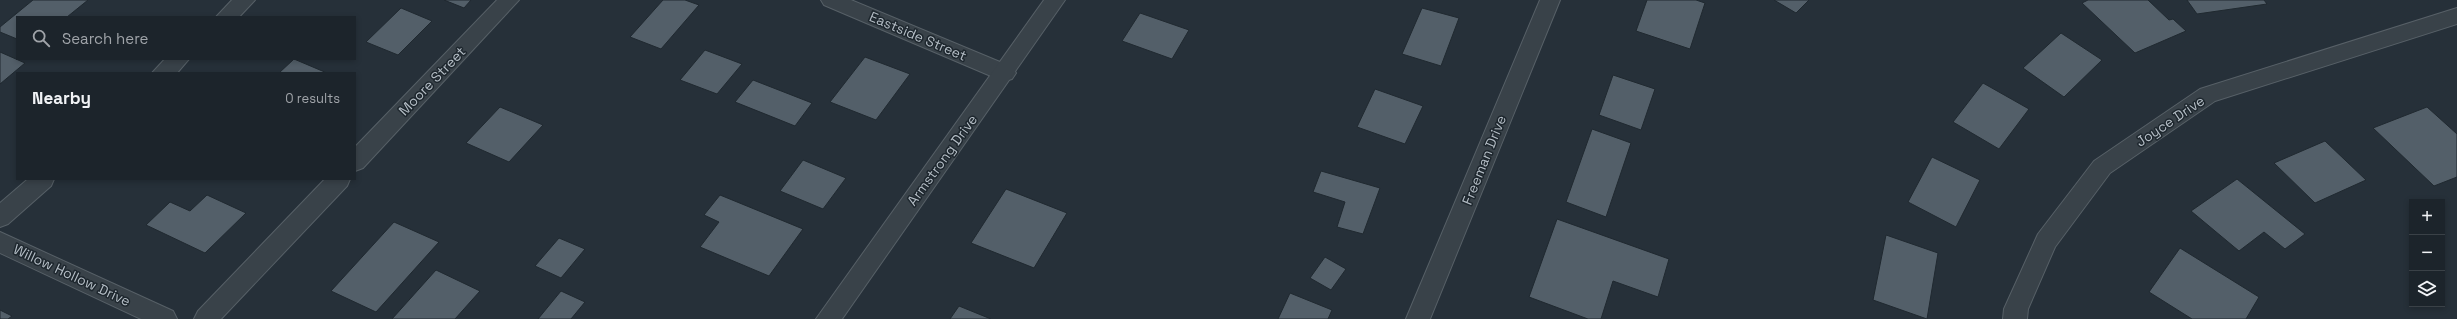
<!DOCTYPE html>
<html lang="en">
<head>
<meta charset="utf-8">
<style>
	body { margin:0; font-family:"Space Grotesk",sans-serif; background:#293037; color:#f1f3f6 }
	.controls { position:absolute; right:12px; bottom:12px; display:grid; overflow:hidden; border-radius:0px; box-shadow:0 2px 6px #0003 }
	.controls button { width:36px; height:36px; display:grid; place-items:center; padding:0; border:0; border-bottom:1px solid #3a4147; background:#1c242b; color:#f1f3f6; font:20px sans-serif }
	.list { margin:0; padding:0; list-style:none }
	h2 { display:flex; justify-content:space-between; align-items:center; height:52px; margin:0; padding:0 16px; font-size:17px }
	h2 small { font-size:13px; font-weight:400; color:#a0a4a9 }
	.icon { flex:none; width:22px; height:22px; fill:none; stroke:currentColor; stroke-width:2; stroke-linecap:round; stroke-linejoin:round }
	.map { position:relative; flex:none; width:2457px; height:319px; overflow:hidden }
	.search { position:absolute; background:#1c242b; box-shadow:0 2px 6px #0003; left:16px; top:16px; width:340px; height:44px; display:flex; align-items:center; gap:10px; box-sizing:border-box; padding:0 14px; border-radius:0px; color:#a0a4a9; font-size:15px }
	.panel { position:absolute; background:#1c242b; box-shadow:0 2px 6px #0003; left:16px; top:72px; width:340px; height:108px; border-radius:0px }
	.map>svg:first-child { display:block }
	.building { fill:#535f69; stroke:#202930 }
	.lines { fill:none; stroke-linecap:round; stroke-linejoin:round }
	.minor-casing { stroke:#576067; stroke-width:2 }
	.tertiary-casing { stroke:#576067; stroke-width:2 }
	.minor { fill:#394249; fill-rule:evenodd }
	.tertiary { fill:#394249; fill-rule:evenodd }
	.labels { text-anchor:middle; stroke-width:3; stroke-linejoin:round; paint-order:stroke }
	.street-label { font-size:14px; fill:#b4bdc5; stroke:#1e272e }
</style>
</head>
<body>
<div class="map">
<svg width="2457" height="319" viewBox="0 0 2457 319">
	<rect width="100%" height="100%" fill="#263039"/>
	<path class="building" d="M33,0H88L67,17H17V39L0,32V27Z
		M444,0H471L464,8Z
		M663,0H685L699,5L661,49L630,37Z
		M1647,0H1696L1705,3L1690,49L1636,31Z
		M1774,0H1809L1796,13Z
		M2088,0H2148L2169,20L2173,19L2186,31L2135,53L2082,3Z
		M2187,0H2264L2267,4L2197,14Z
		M401,8L432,21L398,55L366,42Z
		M1422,8L1459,18L1441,66L1402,54Z
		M1140,13L1189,30L1172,59L1122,41Z
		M2061,33L2102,60L2064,97L2023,68Z
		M705,50L742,64L717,94L680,80Z
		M0,52L25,63L0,84Z
		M865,57L910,74L876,120L830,102Z
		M294,59L327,73H279Z
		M1613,75L1655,89L1641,130L1599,115Z
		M753,80L812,103L795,126L735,102Z
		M1983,83L2029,109L1999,149L1953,122Z
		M1375,89L1423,106L1405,144L1357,127Z
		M500,107L543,125L509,162L466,143Z
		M2427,107L2457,134V177L2434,186L2373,128Z
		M1592,129L1631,143L1606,217L1566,202Z
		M2325,141L2366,180L2315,203L2274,163Z
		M1932,157L1980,180L1956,227L1908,202Z
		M803,160L846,178L823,209L780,191Z
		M1321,171L1380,188L1363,234L1337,227L1345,202L1313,192Z
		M2237,179L2305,234L2285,249L2264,232L2239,251L2191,211Z
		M1006,189L1067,213L1034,268L971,243Z
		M207,195L246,213L205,253L146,225L170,202L190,211Z
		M720,195L803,229L769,276L700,247L719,222L704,215Z
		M1557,219L1669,259L1658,297L1613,281L1601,319H1588L1529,297Z
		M394,222L439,242L376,312L331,291Z
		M1886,235L1938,253L1927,319L1873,300Z
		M559,238L585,249L561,278L535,266Z
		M2180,248L2259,297L2246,319H2192L2149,292Z
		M1325,257L1346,269L1331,290L1310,278Z
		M436,270L480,291L455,319H392Z
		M561,291L585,302L571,319H538Z
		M1290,293L1332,310L1328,319H1278Z
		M959,306L991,319H950Z
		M0,310L12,316L8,319H0Z"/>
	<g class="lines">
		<defs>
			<path id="minor" d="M232,0H255L239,17H216Z
				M497,0H519L363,168L355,171V147Z
				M821,0H851L1012,67L1016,73L1012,79L1005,81L998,79L824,5Z
				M1540,0H1560L1430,319H1406Z
				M2457,8V24L2215,101L2110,173L2055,247L2028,309L2027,319H2003L2004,309L2038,234L2094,161L2200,89Z
				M165,59H189L177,73H152Z
				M28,179H54L51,186L8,224L0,227V203Z
				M325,179H350L347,186L221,319H194L198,311Z
				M0,232L173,311L177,319H141L0,253Z"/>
			<path id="tertiary" d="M1044,0H1065L842,319H816Z"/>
		</defs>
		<use href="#minor" class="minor-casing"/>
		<use href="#tertiary" class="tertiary-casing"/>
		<use href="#minor" class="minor"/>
		<use href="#tertiary" class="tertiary"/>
	</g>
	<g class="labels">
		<g class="street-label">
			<text transform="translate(918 36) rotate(23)" y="5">Eastside Street</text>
			<text transform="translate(432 81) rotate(-46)" y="5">Moore Street</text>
			<text transform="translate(2170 121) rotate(-34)" y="5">Joyce Drive</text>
			<text transform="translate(942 160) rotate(-54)" y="5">Armstrong Drive</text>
			<text transform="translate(1484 160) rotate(-68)" y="5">Freeman Drive</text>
			<text transform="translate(72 275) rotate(25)" y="5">Willow Hollow Drive</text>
		</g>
	</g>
</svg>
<div class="controls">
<button>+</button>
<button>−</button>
<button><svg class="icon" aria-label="layers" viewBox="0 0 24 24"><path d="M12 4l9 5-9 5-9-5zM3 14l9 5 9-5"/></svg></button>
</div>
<div class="search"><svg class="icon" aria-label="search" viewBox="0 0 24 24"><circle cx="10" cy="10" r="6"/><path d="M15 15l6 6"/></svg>Search here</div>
<section class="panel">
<h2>Nearby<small>0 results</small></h2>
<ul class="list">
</ul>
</section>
</div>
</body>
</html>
